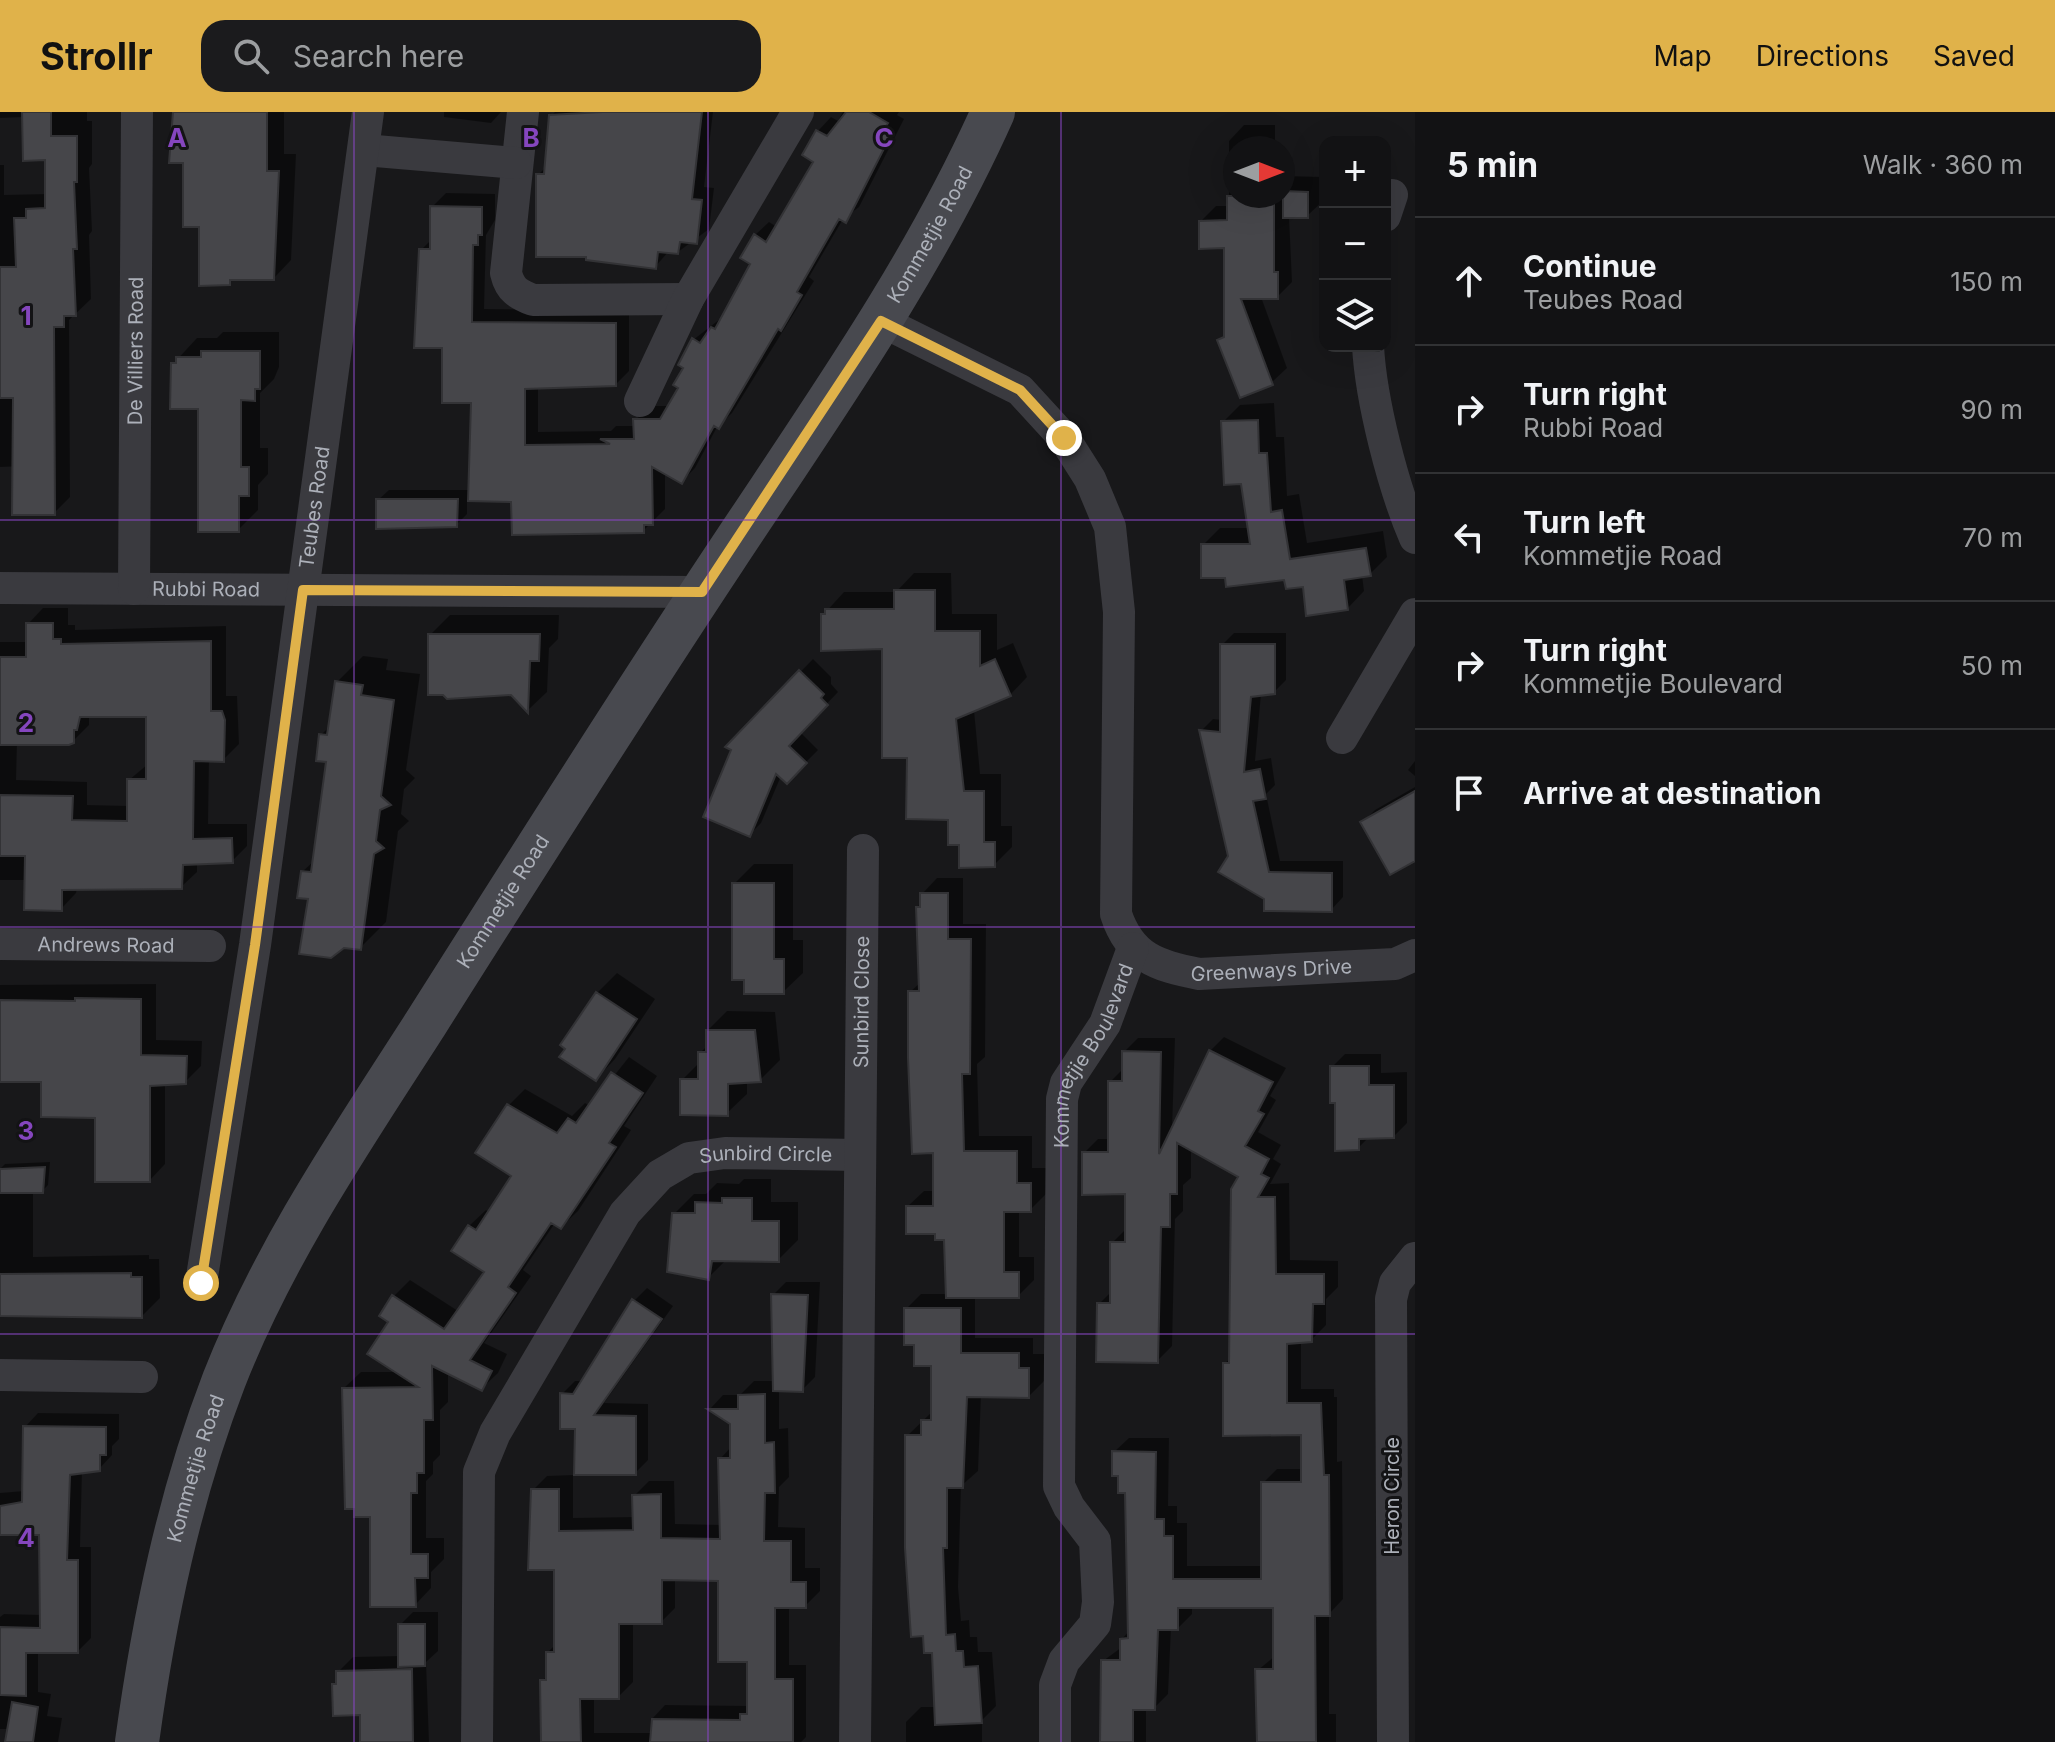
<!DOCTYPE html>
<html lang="en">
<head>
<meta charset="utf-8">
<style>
	body { margin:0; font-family:Inter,sans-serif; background:#1b1b1d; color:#f1f3f6 }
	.controls { position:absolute; right:24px; top:24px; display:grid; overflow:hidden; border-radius:16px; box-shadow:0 8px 32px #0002 }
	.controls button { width:72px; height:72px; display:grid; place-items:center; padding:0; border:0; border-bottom:2px solid #313234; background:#121214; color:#f1f3f6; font:40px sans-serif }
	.compass { position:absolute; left:1223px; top:24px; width:72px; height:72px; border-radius:50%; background:#121214; box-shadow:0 8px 32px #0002; rotate:90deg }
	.stop { position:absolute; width:24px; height:24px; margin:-18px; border:6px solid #e0b24a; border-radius:50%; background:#fff }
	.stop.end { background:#e0b24a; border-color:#fff; box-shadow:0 2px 8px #0008 }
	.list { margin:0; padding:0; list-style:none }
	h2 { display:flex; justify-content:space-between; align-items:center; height:104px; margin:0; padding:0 32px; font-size:34px }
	h2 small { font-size:26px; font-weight:400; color:#9c9ea0 }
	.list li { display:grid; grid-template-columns:52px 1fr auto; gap:24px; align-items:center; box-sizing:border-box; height:128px; padding:0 32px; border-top:2px solid #313234 }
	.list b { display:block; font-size:30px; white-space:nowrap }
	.list p { margin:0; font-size:26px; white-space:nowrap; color:#9c9ea0 }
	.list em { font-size:26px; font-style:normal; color:#9c9ea0 }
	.icon { flex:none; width:44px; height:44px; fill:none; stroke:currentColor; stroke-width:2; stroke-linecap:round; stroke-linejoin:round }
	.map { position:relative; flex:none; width:1415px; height:1630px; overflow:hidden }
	header { display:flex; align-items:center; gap:48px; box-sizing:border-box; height:112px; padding:0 40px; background:#e0b24a; color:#111 }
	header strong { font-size:38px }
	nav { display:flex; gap:44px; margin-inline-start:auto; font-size:28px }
	.search { width:560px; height:72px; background:#1b1b1d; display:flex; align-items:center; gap:20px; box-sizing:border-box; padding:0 28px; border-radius:24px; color:#9c9ea0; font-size:30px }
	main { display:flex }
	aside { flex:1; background:#121214 }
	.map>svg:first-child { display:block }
	.shadow { fill:#0007; fill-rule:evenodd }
	.building { fill:#46464a; stroke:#333336; stroke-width:2 }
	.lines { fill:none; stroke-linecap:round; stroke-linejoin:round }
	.street { stroke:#3a3a3f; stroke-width:32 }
	.secondary { stroke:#48494f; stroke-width:44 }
	.route { stroke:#e0b24a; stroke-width:10 }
	.grid { fill:none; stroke:#8546be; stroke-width:2; stroke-opacity:0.55 }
	.labels { text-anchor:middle; stroke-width:6; stroke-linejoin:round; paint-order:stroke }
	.street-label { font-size:20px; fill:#acb0b9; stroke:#131315 }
	.grid-label { font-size:26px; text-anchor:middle; font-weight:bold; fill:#8546be; stroke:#131315; stroke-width:6; stroke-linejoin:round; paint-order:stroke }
</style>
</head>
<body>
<header>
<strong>Strollr</strong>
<div class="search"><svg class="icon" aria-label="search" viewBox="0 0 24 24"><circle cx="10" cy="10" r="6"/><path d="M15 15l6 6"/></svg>Search here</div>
<nav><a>Map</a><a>Directions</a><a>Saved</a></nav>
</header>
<main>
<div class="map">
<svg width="1415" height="1630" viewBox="0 0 1415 1630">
	<rect width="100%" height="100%" fill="#18181a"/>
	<path class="shadow" d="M0,0H87V9H92V52L89,56L92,119L89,123L91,187L69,208L70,385L54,401L25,354L0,355V53H4V83L47,82V46L24,5L0,6Z
		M173,0H284V42H296L291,148L274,166H234L229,171L201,113Z
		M444,0H501L491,11L444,5Z
		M555,0H713L704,75L714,76L709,117L678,140L669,139L655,155L538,63L547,54L551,4Z
		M843,0H899L897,3L904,7L859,95L843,107L809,165L814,169L732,301L717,315L695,356L681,370L665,360V397L643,419L513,388L467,387V402L456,413L378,388L389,378H470L473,289L444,234L421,138L432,127V95L446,81L495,82V108L486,123L484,197L629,198V259L616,272L538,275V320L611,319L616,314H636V308L649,294H670L681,275L693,228L724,204L752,151L755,123L769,110L777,115L816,49L804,42L818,19L831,5L838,9Z
		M1244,13H1275V36H1235V84H1283V64L1323,65V89L1307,104H1289L1292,170L1277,185H1261L1287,256L1271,271L1220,228L1226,222V134L1201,109L1216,94H1229V29Z
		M223,220H279V255L274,267L260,281V336H268V362L258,373V398L238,418L200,295L173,252L197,226H217Z
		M1274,291L1276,325H1284L1287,384L1299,382L1307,431L1383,419L1387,445L1370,462L1362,463L1364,479L1347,497L1286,466L1227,464L1203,433L1220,416H1249L1243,370L1223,310L1240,293Z
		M914,461H951L952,502H997V538L1013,531L1027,565L1010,583L974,598L980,662H1001V714H1012V735L994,753L961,731L910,644L884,535L823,503L844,480H896Z
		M43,496H68V513H75V518L226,514V584H237L239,632L223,648L209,647L208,712H247V734L232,749L197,750V760L181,775L77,776L76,781L61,797L26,768H0V530H28V512ZM89,603H148V652L129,668V694L87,693V670L16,668L17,631L73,629L89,613Z
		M450,503H559L558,527L549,536L547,580L528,598L512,581L430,523Z
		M1234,521H1286V568L1274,580L1261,582L1255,649L1271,646L1275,673L1266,682L1280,749H1343V785L1331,798L1266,786L1230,745L1201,619L1213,607L1222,608V533Z
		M363,544L388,547L386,558L420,562L406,658L415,666L404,677L401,702L409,709L398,719L386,810L360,836L310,785L302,760L315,748L328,648L321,623L331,613L337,570Z
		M813,547L831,565V572L838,580L800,620L818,638L787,669L781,664L761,711L749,723L733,637L728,634Z
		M1415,649V664L1408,658Z
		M1415,675V747L1363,710L1375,698Z
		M754,752H793V828H803V861L783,880L734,772Z
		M937,766H963V812H986L985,945L977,952L979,1024H1032V1056H1046V1082L1030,1098H1019V1145H1034V1168L1018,1184H975V1226H1033V1242H1044V1269L1029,1284L981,1283L978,1359L961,1374L958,1475L961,1509L969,1508L970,1525H977L978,1540H992L996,1594L982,1608V1630H906V1610L921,1595H936L934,1539L907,1324L933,1299V1252L916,1231L906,1197L921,1182H948L946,1126L908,1094L924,1079H935V1039L910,880L921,870L918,796L922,782Z
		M617,861L655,887L615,947L596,967L563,933L597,881Z
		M156,872V928L202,929L201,954L185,970L165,971V1052L150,1068L97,1004L43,968H0V873Z
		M727,899L775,900L780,948L760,968H747V982L727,1001L682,968L700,950V941L708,933V918Z
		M1224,925L1286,956L1270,984L1276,988L1258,1020L1281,1033L1273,1047L1281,1052L1270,1072L1289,1071L1290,1148L1338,1149V1175L1326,1187V1213L1311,1228L1301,1229V1277H1334V1285H1337V1350L1342,1349L1343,1487L1329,1502V1602H1336V1630H1259L1258,1558L1275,1544V1494H1192V1502L1178,1516H1171L1168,1582L1154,1596H1146V1630H1102L1103,1549L1122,1535V1527L1129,1519L1127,1379L1114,1340L1129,1326H1169L1168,1394H1177V1411H1187V1454H1263V1371L1277,1357H1303V1321L1225,1251L1231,1246L1241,1065L1191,1036V1066L1183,1073V1099L1175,1107L1172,1234L1157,1249L1099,1192L1112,1179V1131L1127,1116V1080L1084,1041L1098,1027H1110V970L1124,956V940L1138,926H1175L1172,1018L1210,939Z
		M1345,942H1381V961L1407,960V1011L1394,1024H1370L1358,1036L1332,955Z
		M629,945L657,964L624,1014L631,1018L578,1099L561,1115L555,1111L523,1158L531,1164L484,1231L507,1242L498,1261L481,1277L448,1260V1290L440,1298V1343L433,1350V1362L426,1369V1426H444V1447L431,1460V1476L415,1493L372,1403L344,1276L361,1260H398L391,1210L394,1184L410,1168L458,1199L486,1159L469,1114L486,1098L490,1101L514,1063L509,993L525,977L572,1004L585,991L590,994Z
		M50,1050L48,1073L42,1079H33V1145L149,1143V1147H159L160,1186L142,1204L0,1203V1057L5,1052Z
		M744,1067H771V1090H798V1128L778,1148L727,1147L708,1166L674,1102L694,1082H706L717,1071L739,1072Z
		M786,1170H820L815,1265L802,1278H779V1317L788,1316L789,1365L779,1375L778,1415L805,1416V1456H820V1479L805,1494H789V1553H806V1625L801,1630H543L542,1569L548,1563V1540L556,1532V1456L533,1378L547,1364L573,1363V1406L634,1405V1384L649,1369H674L675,1412L722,1413L720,1347L732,1334V1310L710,1297L723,1283H740L754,1269H775L773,1183ZM675,1466L720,1467L749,1548V1594L665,1593L651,1608V1621H594V1585H618L633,1570V1510H661L675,1496Z
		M647,1176L673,1194L604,1291L648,1292V1348L635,1361L562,1282L575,1269H583L634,1189Z
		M38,1301L119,1302V1327L112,1334V1343L99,1357L82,1359L80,1435H91V1526L78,1539H38V1580L51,1582L47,1604L62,1606L58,1630H7L9,1617H0V1505L4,1502L42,1503L41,1421H0V1381L24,1379L25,1315Z
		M413,1500H438V1539L426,1550L429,1630H362V1601L334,1573L338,1560L353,1545L400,1544V1513Z"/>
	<path class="building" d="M22,0H51V24H77V70H74L77,137H73L76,204H64V215H54L55,403H12L13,286H0V155H16L14,106H26V97L45,96V48L23,49Z
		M173,0H267V59H279L274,168H230V173L199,174V115H183V51H169Z
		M602,0H702L692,87L702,88L697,132L680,130L678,142L658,140L656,157L586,148V145H536V62H544L549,3Z
		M846,0H869L888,11L884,17L892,21L846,111L839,107L797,180L802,183L781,219L778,217L719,317L714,314L682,372L652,355L653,413H644V421L512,423L511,390L468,389L471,291H442V236H414L419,137H430V94L482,95V123H478V133H473L472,210L616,211V274L525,277V333L610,332L600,327H634L633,307H660L678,276L673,273L683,256L678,253L692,226L700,231L711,215L715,217L750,152L740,146L754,122L766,130L813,50L802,43L816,18L827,24Z
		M1283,79L1308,80V106H1283Z
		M1227,84H1274V160H1278V187H1241L1273,273L1240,286L1217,228L1224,225V136L1199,137V109L1227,108Z
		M201,239H260V277H255V289L241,288V355H249V384H239V420H198V297H170L171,251H176V245H201Z
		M1258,308L1259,341H1267L1271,400L1282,398L1290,447L1366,436L1371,464L1344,468L1348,498L1306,504L1303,475L1286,477L1284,468L1226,475L1225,466H1201V432H1250L1241,372L1224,373L1221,309Z
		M376,387H458L457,415L376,417Z
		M894,478H935V519H980V554L995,547L1011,584L956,607L964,679H984V730H995V755L959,756V733H948V708L906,707L907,646H882V537L821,539V502H825V497H894Z
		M26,511H53V527H61V532L211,529V599H222L225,608L224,650L194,649L193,727L232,726L233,751L183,753L182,777L62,778V799L24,798L25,744H0V683L73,684L72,708L127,709V667H146V605H80L77,618H74V631L69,633H0V545H26Z
		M428,522H540L539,549H530L528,601L511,583L447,587L443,583H428Z
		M1220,532H1275V582L1251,585L1244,660L1260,657L1266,687L1253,689L1269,760L1332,761V800L1264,799V787L1218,760L1228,744L1199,618L1220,620Z
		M799,558L824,582L821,586L828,593L789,634L807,651L787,672L776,662L750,725L703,705L731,638L725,635Z
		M335,569L363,573L361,583L394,588L381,684L391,693L380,698L376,729L384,736L374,742L361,838L344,836L331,846L299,842L308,787L297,786L301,759L311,760L326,650L316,649L319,622L327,623Z
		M1415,679V749L1390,763L1360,710Z
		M732,771H774V847H784V882H744V868H732Z
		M920,781H948V827H971L970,962H962L964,1039H1017V1071H1031V1100H1004V1160H1019V1186H946L944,1128H935V1122H906V1094H933V1041L912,1042L908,946V879H919L916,795H920Z
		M596,880L637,907L596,969L559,945L565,937L560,933Z
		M75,886L141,887V943L187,944L186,972L150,974V1070H95V1006L41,1005V970H0V888L75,889Z
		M706,918H755L761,970L728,972V1004L680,1003V967H698V940H706Z
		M1209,938L1273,970L1258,999L1264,1002L1245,1034L1269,1047L1261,1062L1269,1066L1258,1085H1275L1276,1162H1324V1192H1313L1312,1230L1287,1232V1291H1321L1324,1363H1329L1330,1504H1315L1316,1630H1257L1255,1557H1273V1496H1178V1518H1158L1155,1598H1133V1630H1100L1101,1548H1120V1527L1128,1526L1125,1381H1118V1364H1112V1339L1156,1340L1155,1407H1164V1424H1173V1467H1261V1370H1301V1323L1223,1324V1251H1229L1231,1077L1238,1065L1177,1031V1082H1170V1115H1161L1158,1251L1096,1250L1097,1191H1110V1130H1125V1082L1082,1083V1040H1108V969H1122V939L1161,940L1159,1042Z
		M1330,954H1369V973H1394V1026L1359,1027V1038L1335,1039V991H1330Z
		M611,960L643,981L609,1031L616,1035L561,1117L551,1111L508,1175L516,1181L470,1248L492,1259L482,1279L432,1254L433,1308H424V1361H417V1381H411V1442H428V1466H415L416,1495H370V1405H354V1397H345L342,1276L418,1275L367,1242L388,1210L379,1204L392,1183L444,1217L484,1160L451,1139L468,1113L476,1118L511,1064L475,1041L507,992L557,1021L568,1006L576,1011Z
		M45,1055L43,1081H0V1057Z
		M722,1086H752V1109H779V1150L712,1149L709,1168L667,1160L672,1101H695V1090L722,1091Z
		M131,1161V1165H142V1206L0,1204V1162Z
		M771,1182L808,1183L803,1280L773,1279Z
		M632,1187L662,1207L594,1303L636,1304V1363H574L575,1317H560V1281L573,1282Z
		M904,1196H961V1241H1019V1256H1029V1286L967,1285L963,1376H947V1436H943L946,1523L955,1522L956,1539H963L964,1555L978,1554L982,1611L935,1613L932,1541H924L923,1524L911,1525L905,1436V1323H921V1308H931V1254H914V1233H904Z
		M765,1282V1331L774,1330L775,1381H765L764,1429H791V1470H806V1496H775V1567H793V1630H650L652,1607L740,1608V1602H747V1550H718V1469L662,1468V1512H619V1587H580L581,1630H541L540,1568H546V1540H554V1458H528L531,1377H559V1419L633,1418L632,1383L661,1382V1426L720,1427L718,1346H730V1312L707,1297H738V1283Z
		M23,1314L106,1315V1343H100V1359L70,1363L67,1448H78V1541H26V1584L0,1583V1515L40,1516L39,1423H0V1394L22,1390Z
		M398,1512H425V1554L398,1555Z
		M412,1557L413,1630H360V1603L333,1604L332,1572H336V1559Z
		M12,1590L38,1595L33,1630H5Z"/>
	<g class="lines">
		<g class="street">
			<path d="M523,0L506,161C510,178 518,182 533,188L688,187"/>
			<path d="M364,38L516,51"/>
			<path d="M1385,104L1392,83"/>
			<path id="s1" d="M881,209L1020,278L1064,326L1090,367L1110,415L1119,500L1116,802C1130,845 1157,854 1199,862L1395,852L1415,843"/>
			<path d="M1368,234C1371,289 1393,375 1415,426"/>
			<path d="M640,289L688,187L798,0"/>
			<path id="s2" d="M0,476L702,480"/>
			<path id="s3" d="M134,477L137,0"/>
			<path d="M1342,626L1415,502"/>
			<path id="s4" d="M0,832L210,834"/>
			<path id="s5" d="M201,1171L255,833L368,0"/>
			<path d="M0,1263L142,1265"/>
			<path id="s6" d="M477,1630L479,1360L495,1321L625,1101L660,1063L689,1046L725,1041L860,1043"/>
			<path id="s7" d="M855,1630L863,738"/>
			<path id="s8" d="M1055,1630V1573L1064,1549L1095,1512L1098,1490L1095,1429L1069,1395L1059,1374L1062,987L1066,971L1105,912L1133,836"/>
			<path d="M1393,1630L1391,1187L1395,1171L1415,1146"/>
		</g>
		<path class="secondary" id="s9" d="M137,1630C154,1506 179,1385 224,1268C274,1140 352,1026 426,911C524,756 622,601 724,447C819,303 922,159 993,0"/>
	</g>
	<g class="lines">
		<path class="route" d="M201,1171L255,833L303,478L702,480L881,209L1020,278L1064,326"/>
	</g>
	<path class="grid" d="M354,0V1630M708,0V1630M1061,0V1630M0,408H1415M0,815H1415M0,1222H1415"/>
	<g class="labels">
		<g class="street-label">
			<text dy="7" stroke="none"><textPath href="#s9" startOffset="1720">Kommetjie Road</textPath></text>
			<text dy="7" stroke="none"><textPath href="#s3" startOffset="238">De Villiers Road</textPath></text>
			<text dy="7" stroke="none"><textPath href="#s5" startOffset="784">Teubes Road</textPath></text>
			<text dy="7" stroke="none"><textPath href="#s2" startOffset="206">Rubbi Road</textPath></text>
			<text dy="7" stroke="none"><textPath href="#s9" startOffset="928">Kommetjie Road</textPath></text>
			<text dy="7" stroke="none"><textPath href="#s4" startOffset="106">Andrews Road</textPath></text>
			<text dy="7" stroke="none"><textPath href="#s1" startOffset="890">Greenways Drive</textPath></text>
			<text dy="7" stroke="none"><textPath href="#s7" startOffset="740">Sunbird Close</textPath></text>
			<text dy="7" stroke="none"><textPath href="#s8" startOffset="718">Kommetjie Boulevard</textPath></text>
			<text dy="7" stroke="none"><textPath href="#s6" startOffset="730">Sunbird Circle</textPath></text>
			<text dy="7" stroke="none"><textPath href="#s9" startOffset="280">Kommetjie Road</textPath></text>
			<text transform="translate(1392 1384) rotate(-90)" y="7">Heron Circle</text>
		</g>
	</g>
	<g class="grid-label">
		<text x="177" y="35">A</text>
		<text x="531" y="35">B</text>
		<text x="884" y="35">C</text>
		<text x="26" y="213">1</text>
		<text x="26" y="620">2</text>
		<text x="26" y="1028">3</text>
		<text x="26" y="1435">4</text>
	</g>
</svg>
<div class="controls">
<button>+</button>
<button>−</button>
<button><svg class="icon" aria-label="layers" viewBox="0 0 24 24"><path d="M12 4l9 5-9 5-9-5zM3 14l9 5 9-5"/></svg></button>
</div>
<svg class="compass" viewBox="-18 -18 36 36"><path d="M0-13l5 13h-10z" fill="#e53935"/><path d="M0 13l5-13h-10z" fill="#9c9ea0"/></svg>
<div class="stop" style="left:201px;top:1171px"></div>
<div class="stop end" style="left:1064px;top:326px"></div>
</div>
<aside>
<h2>5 min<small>Walk · 360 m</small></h2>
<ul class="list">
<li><svg class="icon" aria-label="ahead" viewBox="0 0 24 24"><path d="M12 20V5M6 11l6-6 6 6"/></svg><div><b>Continue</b><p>Teubes Road</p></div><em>150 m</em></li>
<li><svg class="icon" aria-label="right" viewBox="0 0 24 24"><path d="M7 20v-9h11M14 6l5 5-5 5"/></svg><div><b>Turn right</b><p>Rubbi Road</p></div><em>90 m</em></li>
<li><svg class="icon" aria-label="left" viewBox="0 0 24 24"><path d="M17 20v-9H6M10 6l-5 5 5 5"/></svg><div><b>Turn left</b><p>Kommetjie Road</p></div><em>70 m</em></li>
<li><svg class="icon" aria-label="right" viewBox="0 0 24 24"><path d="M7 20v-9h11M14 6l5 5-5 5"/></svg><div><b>Turn right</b><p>Kommetjie Boulevard</p></div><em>50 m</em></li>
<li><svg class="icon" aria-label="arrive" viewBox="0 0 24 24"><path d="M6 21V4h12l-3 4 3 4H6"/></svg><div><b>Arrive at destination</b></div></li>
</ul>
</aside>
</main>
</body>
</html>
